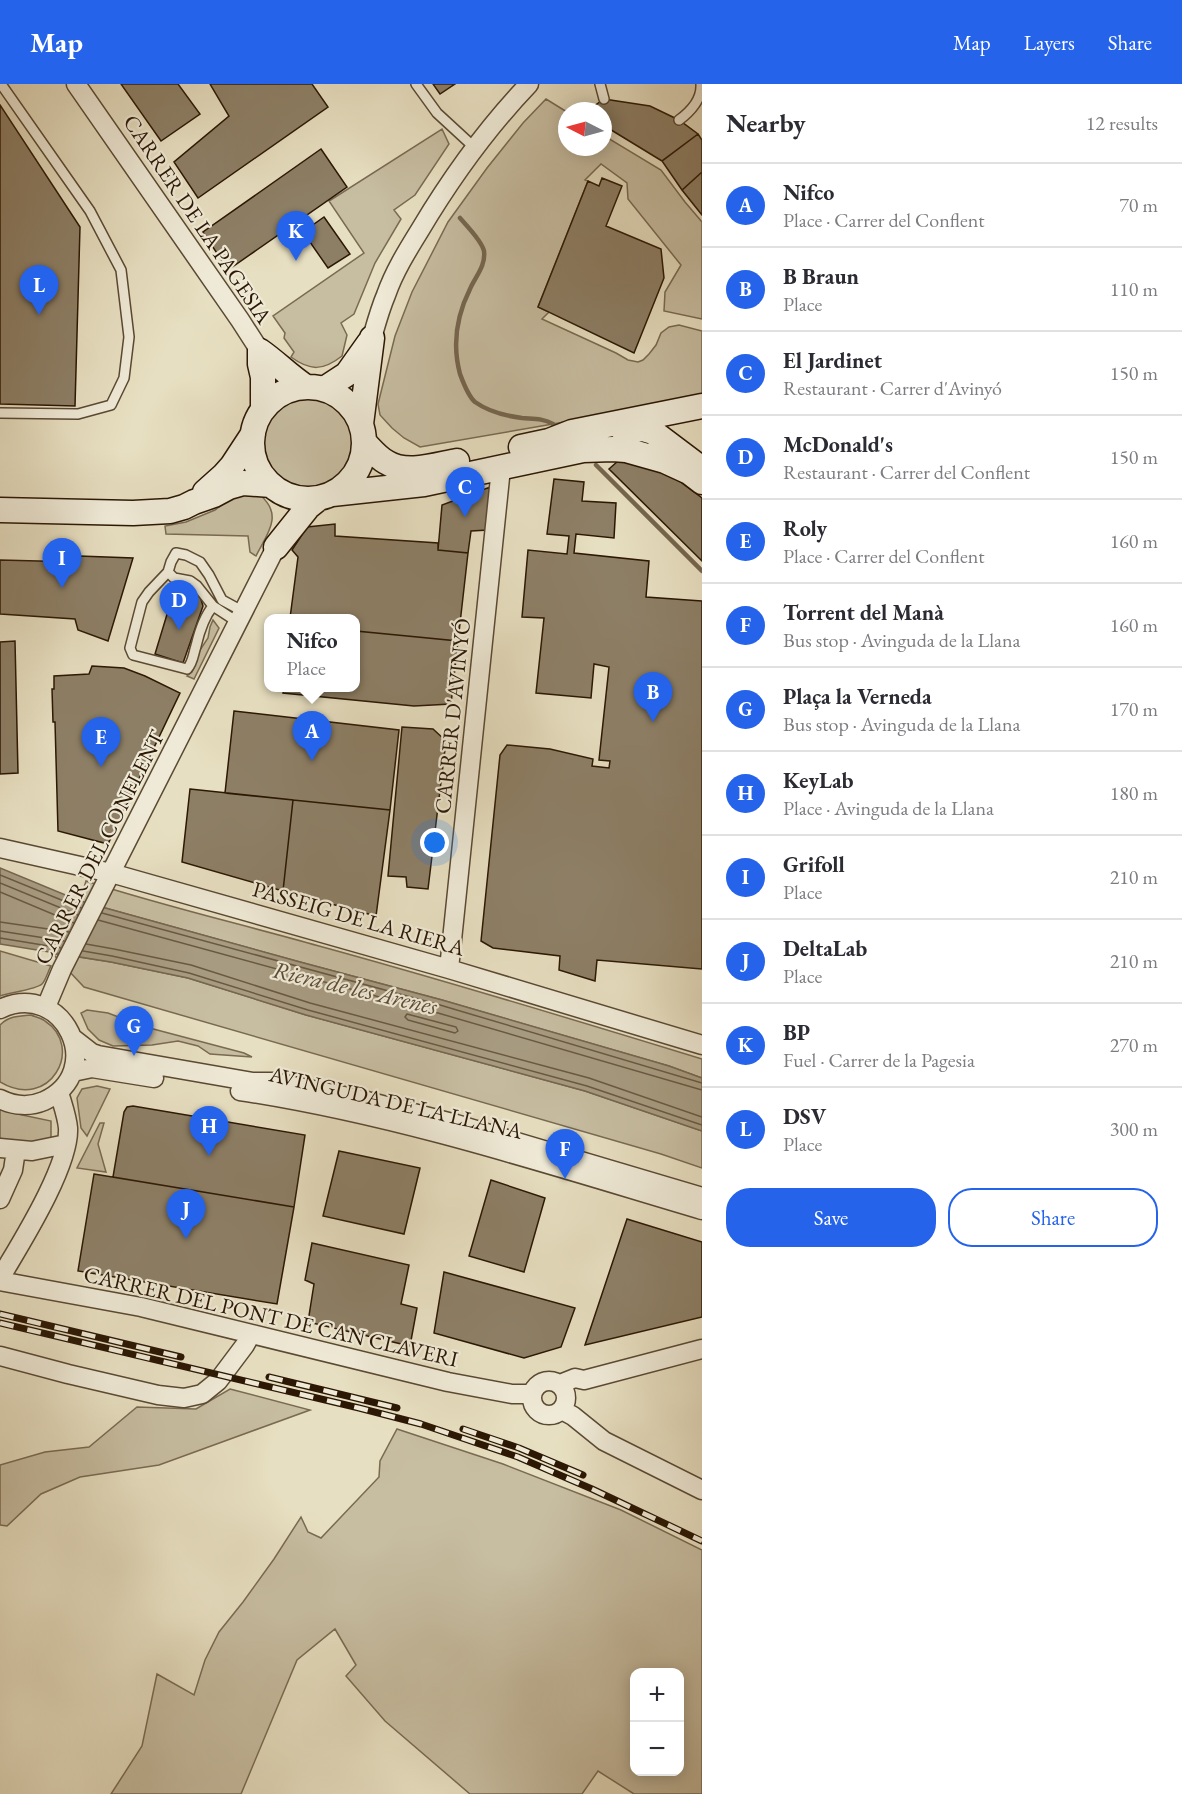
<!DOCTYPE html>
<html lang="en">
<head>
<meta charset="utf-8">
<style>
	body { margin:0; font-family:"EB Garamond",serif; background:#f2f2f3; color:#2b2b33 }
	.controls { position:absolute; right:18px; bottom:18px; display:grid; overflow:hidden; border-radius:12px; box-shadow:0 3px 15px #0003 }
	.controls button { width:54px; height:54px; display:grid; place-items:center; padding:0; border:0; border-bottom:2px solid #e1e1e2; background:#fff; color:#2b2b33; font:30px sans-serif }
	.compass { position:absolute; left:558px; top:18px; width:54px; height:54px; border-radius:50%; background:#fff; box-shadow:0 3px 15px #0003; rotate:276deg }
	.you { position:absolute; left:435px; top:759px; width:21px; height:21px; margin:-15px; border:4px solid #fff; border-radius:50%; background:#1a73e8; box-shadow:0 0 0 9px #1a73e833 }
	.badge { display:grid; place-items:center; width:39px; height:39px; border-radius:50%; background:#2563eb; color:#fff; font-size:20px; font-weight:700 }
	.pin { position:absolute; translate:-50% -50px; filter:drop-shadow(0 2px 3px #0008) }
	.pin::after { content:''; position:absolute; top:32px; width:21px; height:18px; background:inherit; clip-path:polygon(0 0,100% 0,50% 100%) }
	.popup { position:absolute; left:264px; top:530px; width:96px; height:78px; box-sizing:border-box; display:grid; place-content:center; border-radius:12px; background:#fff; filter:drop-shadow(0 2px 4px #0005); font-size:20px; white-space:nowrap; color:#7c7c81 }
	.popup b { font-size:22px; color:#2b2b33 }
	.popup::after { content:''; position:absolute; left:50%; top:100%; margin-left:-12px; border:12px solid transparent; border-top-color:#fff }
	.list { margin:0; padding:0; list-style:none }
	h2 { display:flex; justify-content:space-between; align-items:center; height:78px; margin:0; padding:0 24px; font-size:26px }
	h2 small { font-size:20px; font-weight:400; color:#7c7c81 }
	.list li { display:grid; grid-template-columns:39px 1fr auto; gap:18px; align-items:center; box-sizing:border-box; height:84px; padding:0 24px; border-top:2px solid #e1e1e2 }
	.list b { display:block; font-size:22px; white-space:nowrap }
	.list p { margin:0; font-size:20px; white-space:nowrap; color:#7c7c81 }
	.list em { font-size:20px; font-style:normal; color:#7c7c81 }
	.actions { display:flex; gap:12px; padding:18px 24px }
	.actions a { flex:1; padding:14px 0; border:2px solid #2563eb; border-radius:24px; text-align:center; font-size:21px; color:#2563eb }
	.actions .main { background:#2563eb; color:#fff }
	.map { position:relative; flex:none; width:702px; height:1710px; overflow:hidden }
	header { display:flex; align-items:center; gap:36px; box-sizing:border-box; height:84px; padding:0 30px; background:#2563eb; color:#fff }
	header strong { font-size:28px }
	nav { display:flex; gap:33px; margin-inline-start:auto; font-size:21px }
	main { display:flex }
	aside { flex:1; background:#fff }
	.map>svg:first-child { display:block }
	.green { fill:#c7bda1; stroke:#796a52; stroke-width:1.5; fill-rule:evenodd }
	.water { fill:#a79b81; stroke:#75664f; stroke-width:1.5 }
	.lines { fill:none; stroke-linecap:round; stroke-linejoin:round }
	.shore { stroke:#695942; stroke-width:1.5 }
	.stream { stroke:#75664f; stroke-width:4.5 }
	.building { fill:#8d7f66; stroke:#2b1704; stroke-width:1.5 }
	.lane-casing { stroke:#5a4933; stroke-width:12 }
	.street-casing { stroke:#5a4933; stroke-width:21 }
	.secondary-casing { stroke:#2b1704; stroke-width:27 }
	.lane { stroke:#efead7; stroke-width:9 }
	.street { stroke:#efead7; stroke-width:18 }
	.secondary { stroke:#efead7; stroke-width:24 }
	.rail-casing { stroke:#2b1704; stroke-width:7 }
	.rail { stroke:#efead7; stroke-width:4.5; stroke-dasharray:14; stroke-linecap:butt }
	.labels { text-anchor:middle; stroke-width:4.5; stroke-linejoin:round; paint-order:stroke }
	.street-label { font-size:22px; fill:#2b1704; stroke:#efead7 }
	.water-label { font-size:24px; font-style:italic; fill:#5d4c36; stroke:#efead7 }
</style>
</head>
<body>
<header>
<strong>Map</strong>
<nav><a>Map</a><a>Layers</a><a>Share</a></nav>
</header>
<main>
<div class="map">
<svg width="702" height="1710" viewBox="0 0 702 1710">
	<rect width="100%" height="100%" fill="#e7dfc1"/>
	<filter id="stains"><feTurbulence type="fractalNoise" baseFrequency=".00333" numOctaves="4"/><feColorMatrix values="0 0 0 0 .2 0 0 0 0 .09 0 0 0 0 .02 0 0 0 .5 -.17"/></filter>
	<radialGradient id="worn" r=".72"><stop offset=".6" stop-color="#630" stop-opacity="0"/><stop offset="1" stop-color="#630" stop-opacity=".3"/></radialGradient>
	<path class="green" d="M546,15L567,28V63H603V51L661,86L685,118L702,138V235L664,227L665,208L681,181L628,115L627,99L601,80L585,96L588,97L538,223L549,228L542,235L616,269L628,276L638,278L643,276L649,270L656,261L661,249L669,243L679,241L702,247V312L553,340L420,363L404,354L392,344L380,331L378,320L395,252L412,208L448,138L487,84L523,39Z
		M442,45L449,60L415,111L394,126L401,135L375,179L354,230L341,239L347,251L342,272C323,287 310,287 291,273L294,268L284,254L285,249L273,232L364,169L329,117Z
		M262 359a46 46 0 1 1 92 0a46 46 0 1 1-92 0Z
		M243,410L260,411C284,431 267,450 256,472L250,468L248,452L166,450L165,442L186,438L215,426L227,417Z
		M213,536L219,544L194,595L187,592L192,588L200,566L208,554L210,543Z
		M86,797C163,822 241,840 319,862C447,897 575,936 702,975V994L669,982L442,916L300,878L80,817Z
		M0,867L51,882C48,887 46,896 42,900C37,905 9,909 0,912Z
		M52,869L111,878L188,894L306,931L585,1007L702,1047V1084L661,1070L84,903Z
		M87,926L108,929L142,942L244,969L252,973L210,970L198,962L178,957L152,961L113,962L99,956L88,945L81,929Z
		M31,931C35,933 41,934 45,937C85,963 50,1028 0,998V941C9,932 19,932 31,931Z
		M97,1002L110,1005L87,1052L81,1044L77,1014L82,1005Z
		M0,1023L13,1029L51,1037V1054L42,1060L0,1057Z
		M100,1039H104L98,1060L106,1088L77,1084Z
		M230,1305L310,1326L159,1381L80,1393L41,1410L7,1442L0,1441V1381L45,1368L89,1363L137,1323L196,1325Z
		M397,1345L503,1380L621,1426L702,1466V1710H634L598,1687L582,1710H470L385,1637L346,1592L356,1581L335,1545L297,1576L241,1710H111L142,1662L157,1590L194,1611L205,1576L219,1548L243,1518L274,1475L301,1433L308,1448L321,1454L379,1393L380,1377ZM634,1588H680V1688H634Z"/>
	<path class="water" d="M0,784L80,817L300,878L442,916L669,982L702,994V1047L585,1007L306,931L188,894L111,878L0,860Z"/>
	<g class="lines">
		<path class="shore" d="M0,791L81,824
			M0,799L78,831
			M0,808L74,839
			M102,829L440,921L702,999
			M98,836L438,929L702,1006
			M0,838L69,848
			M0,847L64,857
			M0,854L61,864
			M86,860L114,865L191,881L310,919L589,994L702,1033
			M83,867L112,872L189,889L308,926L587,1002L702,1041
			M407,930L456,943L458,947L455,949L408,936L405,933Z"/>
		<path class="stream" d="M460,134C467,142 482,157 484,167C486,182 475,193 470,205C456,233 452,260 460,290C463,298 468,312 475,318C489,328 506,332 522,334C534,335 542,334 553,340
			M596,381L702,487"/>
	</g>
	<path class="building" d="M121,0H178L200,30L161,57Z
		M210,0H312L328,23L198,114L174,78L229,32Z
		M433,0H455L440,10Z
		M604,15L650,22L679,36L698,50L662,77L603,41V27H591L594,22Z
		M0,21L80,143L75,322L0,320Z
		M698,50L702,56V88L682,106L662,77Z
		M321,65L347,103L228,186L203,148Z
		M702,88V131L682,106Z
		M602,94L622,102L606,142L661,165L664,194L634,269L538,223L588,97L599,102Z
		M324,133L350,170L328,184L303,148Z
		M618,377L633,378L670,390L702,414V477L609,385Z
		M554,395L584,398L582,417L616,419L614,454L576,450L574,469L649,477L646,513L702,517V885L597,876L595,897L559,886L560,872L493,864L481,857L500,671L507,661L550,665L593,675L592,682L609,684L610,677L599,676L609,583L594,580L591,614L536,609L544,534L522,533L528,466L567,470L569,452L547,450Z
		M490,403L488,446L471,447L468,469L438,466L442,421Z
		M335,440V452L438,459V466L468,469L458,557L356,547V534H290L298,473L292,466L307,443Z
		M79,472L133,474L108,557L78,546L75,535L0,530V476L77,478Z
		M185,501L199,509L203,522L183,579L155,570L172,514Z
		M356,547L458,557L451,620L414,622L283,609L284,604H356Z
		M15,557L18,689L0,690V558Z
		M92,582L124,584L145,592L180,609L108,760L58,747L55,638H53L52,605H54V592L89,590Z
		M234,627L399,646L390,726L225,709Z
		M402,643L433,645L446,657L428,805L407,803L406,793L388,792Z
		M190,705L293,716L283,807L182,778Z
		M293,716L390,726L376,832L283,807Z
		M133,1022L305,1051L294,1123L113,1093L124,1028L127,1023Z
		M339,1067L420,1084L404,1150L323,1132Z
		M94,1090L294,1123L277,1220L78,1187Z
		M491,1096L545,1114L524,1188L469,1172Z
		M627,1135L702,1158V1233L585,1261Z
		M312,1159L409,1181L401,1220L417,1224L410,1262L308,1238L314,1200L305,1196Z
		M444,1188L575,1224L561,1263L524,1274L434,1249Z"/>
	<g class="lines">
		<defs>
			<path id="lane" d="M416,0L437,29L475,64
				M600,0L604,15
				M679,36C690,28 702,15 701,0
				M0,329L78,330L111,321L124,294L129,253L121,186L90,127L1,0
				M168,488L149,508L142,518L130,564L133,571L187,585C193,579 193,571 196,562C199,549 204,533 213,522
				M239,539L213,522L197,502L190,497L174,494L168,488L171,478L176,469L186,471L200,478L209,491L222,516L244,528"/>
			<path id="street" d="M76,0L240,236L260,267
				M372,254C376,240 380,225 386,211C394,188 407,167 420,146C451,94 487,44 529,0
				M0,764L111,789L449,885L702,961
				M449,885L501,384
				M46,923L62,885L276,463
				M0,925C64,895 108,988 44,1017C30,1023 14,1022 0,1015
				M74,955L92,969L98,971L253,998H273L359,1015L456,1040L702,1113
				M73,988L92,984L154,994
				M240,1007C398,1031 550,1081 702,1126
				M0,1064L32,1067L66,1060
				M0,1115L13,1086L16,1066
				M0,1191L5,1186C24,1154 70,1080 68,1044C67,1032 62,1019 59,1008
				M0,1197L141,1223L448,1298L512,1310H532
				M0,1272L68,1290L158,1311L184,1314L202,1310L218,1297L245,1261L251,1250
				M532 1314a17 17 0 1 1 34 0a17 17 0 1 1-34 0Z
				M560,1300L575,1294L584,1296L702,1265
				M562,1326L573,1332L604,1357L702,1406"/>
			<path id="secondary" d="M260,267V280L263,293V326
				M260,267C276,278 289,292 306,303
				M252 359a56 56 0 1 1 112 0a56 56 0 1 1-112 0Z
				M324,305L347,290L369,259
				M361,340L372,254
				M623,346L643,345L653,348L698,382
				M364,358C371,365 377,373 386,378C406,391 435,381 457,377
				M521,363L549,357L572,348L702,322
				M205,408L224,391L232,382L253,350
				M332,410L424,400L583,366L613,365L626,366L665,377L689,388L702,398
				M0,426L133,429L170,427L184,423L194,418L214,411L229,403L243,399L271,401
				M276,463L308,423L318,415"/>
		</defs>
		<use href="#lane" class="lane-casing"/>
		<use href="#street" class="street-casing"/>
		<use href="#secondary" class="secondary-casing"/>
		<use href="#lane" class="lane"/>
		<use href="#street" class="street"/>
		<use href="#secondary" class="secondary"/>
		<defs>
			<path id="rail" d="M0,1230L181,1273
				M0,1239L359,1324L421,1340L518,1373L592,1405L702,1457
				M269,1293L397,1324
				M463,1345L519,1364L583,1391"/>
		</defs>
		<use href="#rail" class="rail-casing"/>
		<use href="#rail" class="rail"/>
	</g>
	<g class="labels">
		<g class="street-label">
			<text transform="translate(198 135) rotate(56)" y="8">CARRER DE LA PAGESIA</text>
			<text transform="translate(452 632) rotate(-84)" y="8">CARRER D'AVINYÓ</text>
			<text transform="translate(99 763) rotate(-63)" y="8">CARRER DEL CONFLENT</text>
			<text transform="translate(359 834) rotate(16)" y="8">PASSEIG DE LA RIERA</text>
			<text transform="translate(396 1018) rotate(13)" y="8">AVINGUDA DE LA LLANA</text>
			<text transform="translate(271 1232) rotate(13)" y="8">CARRER DEL PONT DE CAN CLAVERI</text>
		</g>
		<g class="water-label">
			<text transform="translate(355 904) rotate(13)" y="8">Riera de les Arenes</text>
		</g>
	</g>
	<rect width="100%" height="100%" filter="url(#stains)"/>
	<rect width="100%" height="100%" fill="url(#worn)"/>
</svg>
<div class="controls">
<button>+</button>
<button>−</button>
</div>
<svg class="compass" viewBox="-18 -18 36 36"><path d="M0-13l5 13h-10z" fill="#e53935"/><path d="M0 13l5-13h-10z" fill="#7c7c81"/></svg>
<div class="you"></div>
<div class="pin badge" style="left:312px;top:677px">A</div>
<div class="popup"><b>Nifco</b>Place</div>
<div class="pin badge" style="left:653px;top:638px">B</div>
<div class="pin badge" style="left:465px;top:433px">C</div>
<div class="pin badge" style="left:179px;top:546px">D</div>
<div class="pin badge" style="left:101px;top:683px">E</div>
<div class="pin badge" style="left:565px;top:1095px">F</div>
<div class="pin badge" style="left:134px;top:972px">G</div>
<div class="pin badge" style="left:209px;top:1072px">H</div>
<div class="pin badge" style="left:62px;top:504px">I</div>
<div class="pin badge" style="left:186px;top:1155px">J</div>
<div class="pin badge" style="left:296px;top:177px">K</div>
<div class="pin badge" style="left:39px;top:231px">L</div>
</div>
<aside>
<h2>Nearby<small>12 results</small></h2>
<ul class="list">
<li><span class="badge">A</span><div><b>Nifco</b><p>Place · Carrer del Conflent</p></div><em>70 m</em></li>
<li><span class="badge">B</span><div><b>B Braun</b><p>Place</p></div><em>110 m</em></li>
<li><span class="badge">C</span><div><b>El Jardinet</b><p>Restaurant · Carrer d'Avinyó</p></div><em>150 m</em></li>
<li><span class="badge">D</span><div><b>McDonald's</b><p>Restaurant · Carrer del Conflent</p></div><em>150 m</em></li>
<li><span class="badge">E</span><div><b>Roly</b><p>Place · Carrer del Conflent</p></div><em>160 m</em></li>
<li><span class="badge">F</span><div><b>Torrent del Manà</b><p>Bus stop · Avinguda de la Llana</p></div><em>160 m</em></li>
<li><span class="badge">G</span><div><b>Plaça la Verneda</b><p>Bus stop · Avinguda de la Llana</p></div><em>170 m</em></li>
<li><span class="badge">H</span><div><b>KeyLab</b><p>Place · Avinguda de la Llana</p></div><em>180 m</em></li>
<li><span class="badge">I</span><div><b>Grifoll</b><p>Place</p></div><em>210 m</em></li>
<li><span class="badge">J</span><div><b>DeltaLab</b><p>Place</p></div><em>210 m</em></li>
<li><span class="badge">K</span><div><b>BP</b><p>Fuel · Carrer de la Pagesia</p></div><em>270 m</em></li>
<li><span class="badge">L</span><div><b>DSV</b><p>Place</p></div><em>300 m</em></li>
</ul>
<div class="actions"><a class="main">Save</a><a>Share</a></div>
</aside>
</main>
</body>
</html>
